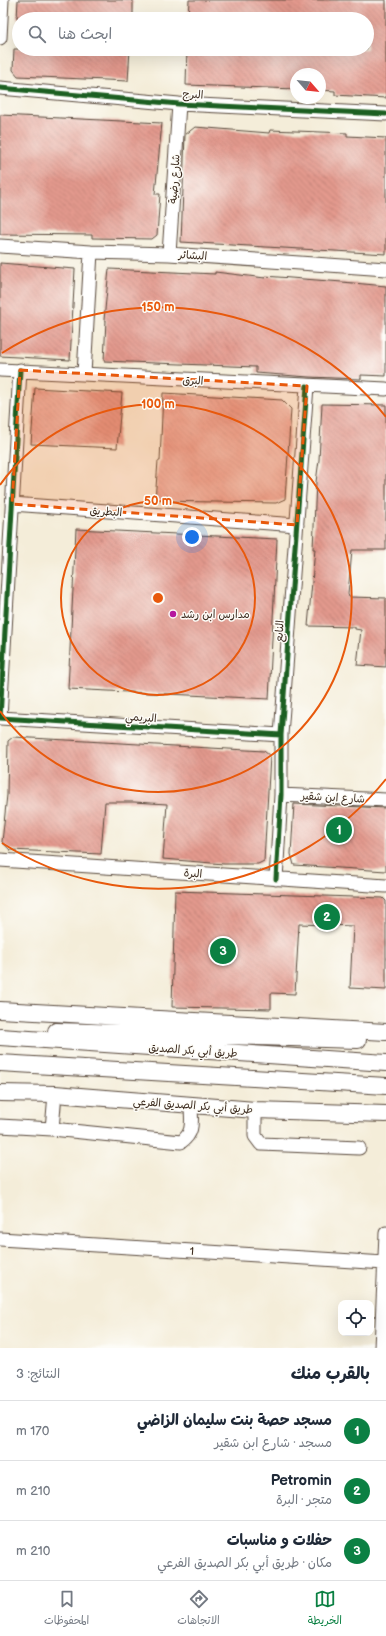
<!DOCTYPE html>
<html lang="ar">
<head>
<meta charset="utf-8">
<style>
	body { margin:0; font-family:"Balsamiq Sans","Playpen Sans Arabic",sans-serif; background:#f6f6f7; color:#1f2937; direction:rtl }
	.controls { position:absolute; right:12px; bottom:12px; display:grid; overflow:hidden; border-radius:8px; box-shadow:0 4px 16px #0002 }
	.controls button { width:36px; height:36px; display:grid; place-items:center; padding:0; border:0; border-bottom:1px solid #e0e1e3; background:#fff; color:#1f2937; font:20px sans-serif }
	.compass { position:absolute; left:290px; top:68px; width:36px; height:36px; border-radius:50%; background:#fff; box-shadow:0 4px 16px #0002; rotate:118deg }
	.you { position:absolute; left:192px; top:537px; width:14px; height:14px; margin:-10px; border:3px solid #fff; border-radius:50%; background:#1a73e8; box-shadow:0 0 0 6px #1a73e833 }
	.badge { display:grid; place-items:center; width:26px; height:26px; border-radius:50%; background:#0b8043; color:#fff; font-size:13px; font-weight:700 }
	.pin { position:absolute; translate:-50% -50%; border:2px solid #fff; box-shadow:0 1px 4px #0006 }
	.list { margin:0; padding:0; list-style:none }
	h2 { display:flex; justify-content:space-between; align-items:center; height:52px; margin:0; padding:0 16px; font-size:17px }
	h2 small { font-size:13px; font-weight:400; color:#747a83 }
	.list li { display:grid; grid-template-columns:26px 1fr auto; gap:12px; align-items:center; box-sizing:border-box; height:60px; padding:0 16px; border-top:1px solid #e0e1e3 }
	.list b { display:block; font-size:15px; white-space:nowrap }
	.list p { margin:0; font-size:13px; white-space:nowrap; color:#747a83 }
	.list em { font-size:13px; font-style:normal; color:#747a83 }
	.icon { flex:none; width:22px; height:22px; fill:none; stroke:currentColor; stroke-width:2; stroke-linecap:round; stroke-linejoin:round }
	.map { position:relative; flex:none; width:386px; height:1348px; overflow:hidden; direction:ltr }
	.search { position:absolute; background:#fff; box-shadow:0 4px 16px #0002; left:12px; right:12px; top:12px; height:44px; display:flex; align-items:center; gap:10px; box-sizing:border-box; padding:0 14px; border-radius:22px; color:#747a83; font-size:15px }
	.sheet { height:232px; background:#fff }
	nav { display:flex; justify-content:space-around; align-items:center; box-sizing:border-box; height:56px; border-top:1px solid #e0e1e3; background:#fff; font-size:11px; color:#747a83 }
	nav a { display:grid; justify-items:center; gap:2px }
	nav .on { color:#0b8043 }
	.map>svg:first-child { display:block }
	.building { fill:url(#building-back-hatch) }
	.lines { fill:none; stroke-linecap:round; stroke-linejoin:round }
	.minor-casing { stroke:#57473a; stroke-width:15 }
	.major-casing { stroke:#57473a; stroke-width:18 }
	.minor { stroke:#fff; stroke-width:13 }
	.major { stroke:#fff; stroke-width:16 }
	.cycleway-casing { stroke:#fdfcf7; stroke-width:8 }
	.cycleway { stroke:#1b5e20; stroke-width:5 }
	.marked { fill:#e8590c; fill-opacity:0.2; stroke:#e8590c; stroke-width:3; stroke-dasharray:8 5; stroke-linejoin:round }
	.ring { fill:none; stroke:#e8590c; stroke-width:2 }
	.poi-dot { fill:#b5179e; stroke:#fdfcf7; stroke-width:1.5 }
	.labels { text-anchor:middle; stroke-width:3; stroke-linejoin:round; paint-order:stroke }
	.street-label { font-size:11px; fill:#3b2a1e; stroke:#fdfcf7 }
	.poi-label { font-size:11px; fill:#3b2a1e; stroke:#fdfcf7; text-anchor:start }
	.centre { fill:#e8590c; stroke:#fdfcf7; stroke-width:2 }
	.ring-label { font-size:12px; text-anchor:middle; font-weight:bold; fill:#e8590c; stroke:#fdfcf7; stroke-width:3; stroke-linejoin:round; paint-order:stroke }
</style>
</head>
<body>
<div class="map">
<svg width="386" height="1348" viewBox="0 0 386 1348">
	<defs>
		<pattern id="building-back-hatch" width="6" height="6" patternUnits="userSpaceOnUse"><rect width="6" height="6" fill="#e3998d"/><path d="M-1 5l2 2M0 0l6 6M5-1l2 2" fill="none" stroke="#b97d73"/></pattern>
	</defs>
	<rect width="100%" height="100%" fill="#fdfcf7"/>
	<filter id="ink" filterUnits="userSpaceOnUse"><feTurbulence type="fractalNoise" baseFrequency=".025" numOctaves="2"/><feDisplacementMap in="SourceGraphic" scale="8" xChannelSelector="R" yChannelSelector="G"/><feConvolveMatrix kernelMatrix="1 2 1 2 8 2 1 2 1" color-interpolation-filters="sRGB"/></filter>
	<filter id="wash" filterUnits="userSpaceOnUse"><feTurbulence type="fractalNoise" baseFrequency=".012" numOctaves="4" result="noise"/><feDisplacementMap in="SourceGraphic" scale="16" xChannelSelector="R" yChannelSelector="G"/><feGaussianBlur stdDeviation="0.9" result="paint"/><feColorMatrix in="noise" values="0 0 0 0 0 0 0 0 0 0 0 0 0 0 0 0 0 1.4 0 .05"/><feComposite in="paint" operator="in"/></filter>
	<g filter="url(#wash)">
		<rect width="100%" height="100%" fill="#f4edd9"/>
		<g id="blocks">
			<path class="building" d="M18,0H133V19H17Z
				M189,0H386V98L335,95V91L320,90V74H296V89L186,85L187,49H367V19H188Z
				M14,49H130L128,81L18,76L13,70Z
				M0,115L162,123L155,194H160L157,235L152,239L92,238V235L0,234Z
				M195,127L269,133L270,130L347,133V136L386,138V254L181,242L185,135Z
				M0,263L75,269L70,360L0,356Z
				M109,269L215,274V272L265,278V276L342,282L386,286V376L361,375V379L309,377L256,373V367L104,361L106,320H104Z
				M35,388L122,393L117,448L31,444Z
				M163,393L282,400L291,409L285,499L276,503L155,501L158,461H160Z
				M322,404L386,405V550H352L348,594L349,597L386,598V667L357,665L361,630L355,629V627L308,626L315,549H313L316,482L319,460Z
				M76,529L277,539L269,699L68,689Z
				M13,737L264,751L270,756L264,861L258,864H224L163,859L167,804L134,802H105L101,854L10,850L2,842L7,795L8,741Z
				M294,804L386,808V871L294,865L291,854Z
				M175,891L383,898L386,901V990L350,988L353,926L299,924L295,994L271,993V1009L172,1007Z"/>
		</g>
	</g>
	<g filter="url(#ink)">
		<use href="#blocks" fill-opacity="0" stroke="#57473a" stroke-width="1"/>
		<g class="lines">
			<defs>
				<path id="minor" d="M0,38L2,0
					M0,88L179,104L386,114
					M0,246L91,252L169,254L386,269
					M169,254L179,104
					M0,370L386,389
					M20,370L0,718L281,735
					M84,374L91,252
					M12,504L297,525
					M281,795L386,800
					M0,860L386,886
					M276,879L281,795V735L307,386
					M255,1110V1136L261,1144L359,1148
					M0,1126L52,1129L181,1142C195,1132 191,1121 191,1105
					M52,1129L55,1094
					M0,1239L385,1263
					M381,1348L386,1233"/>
				<path id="major" d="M0,1010L386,1032
					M56,1031L358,1040
					M0,1037L386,1063
					M0,1063L386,1086
					M0,1093L55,1094L255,1110L386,1114"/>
			</defs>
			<use href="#minor" class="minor-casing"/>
			<use href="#major" class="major-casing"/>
			<use href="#minor" class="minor"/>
			<use href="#major" class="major"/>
			<defs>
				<path id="cycleway" d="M0,88L179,104L386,114
					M20,370L0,718L281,735
					M276,879L281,795V735L307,386"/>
			</defs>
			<use href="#cycleway" class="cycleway-casing"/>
			<use href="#cycleway" class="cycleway"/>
		</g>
	</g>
	<path class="marked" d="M20,370L307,386L297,525L12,504Z"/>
	<g class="ring">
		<circle cx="158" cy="598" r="97"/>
		<path d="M0 485A194 194 0 1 1 0 711"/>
		<path d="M386 779A291 291 0 0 1 2 843M2 353A291 291 0 0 1 386 417"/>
	</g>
	<circle class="poi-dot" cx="173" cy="614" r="4"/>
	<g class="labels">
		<g class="street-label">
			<text transform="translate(193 94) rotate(3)" y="4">البرج</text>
			<text transform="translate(174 179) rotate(-86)" y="4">شارع رضية</text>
			<text transform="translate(193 255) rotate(4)" y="4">البشائر</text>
			<text transform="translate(193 380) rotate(3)" y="4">البرق</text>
			<text transform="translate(106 511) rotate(4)" y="4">البطريق</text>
			<text transform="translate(279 631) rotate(-86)" y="4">النابع</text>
			<text transform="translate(141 717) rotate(4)" y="4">البريمي</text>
			<text transform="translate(333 797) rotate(3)" y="4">شارع ابن شقير</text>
			<text transform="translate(193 873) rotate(4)" y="4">البرة</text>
			<text transform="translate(193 1050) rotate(4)" y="4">طريق أبي بكر الصديق</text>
			<text transform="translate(193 1105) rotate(4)" y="4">طريق أبي بكر الصديق الفرعي</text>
			<text transform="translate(192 1251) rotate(4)" y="4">1</text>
		</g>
		<g class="poi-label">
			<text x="181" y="618">مدارس ابن رشد</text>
		</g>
	</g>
	<circle cx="158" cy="598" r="6" class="centre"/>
	<g class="ring-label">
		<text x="158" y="311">150 m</text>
		<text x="158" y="408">100 m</text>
		<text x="158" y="505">50 m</text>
	</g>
</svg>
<div class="controls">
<button><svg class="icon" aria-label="locate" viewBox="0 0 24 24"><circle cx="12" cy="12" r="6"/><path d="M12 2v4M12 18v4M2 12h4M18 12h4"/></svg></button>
</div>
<svg class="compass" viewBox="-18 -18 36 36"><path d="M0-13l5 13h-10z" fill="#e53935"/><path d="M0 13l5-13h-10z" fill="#747a83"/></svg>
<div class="you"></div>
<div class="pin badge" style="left:339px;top:830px">1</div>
<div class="pin badge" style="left:327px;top:917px">2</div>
<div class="pin badge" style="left:223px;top:951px">3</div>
<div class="search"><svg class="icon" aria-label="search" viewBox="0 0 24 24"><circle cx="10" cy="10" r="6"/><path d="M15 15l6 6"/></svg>ابحث هنا</div>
</div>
<section class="sheet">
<h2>بالقرب منك<small>النتائج: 3</small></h2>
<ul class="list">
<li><span class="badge">1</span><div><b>مسجد حصة بنت سليمان الزاضي</b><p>مسجد · شارع ابن شقير</p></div><em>170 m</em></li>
<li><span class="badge">2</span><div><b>Petromin</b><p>متجر · البرة</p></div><em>210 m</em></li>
<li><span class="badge">3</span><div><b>حفلات و مناسبات</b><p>مكان · طريق أبي بكر الصديق الفرعي</p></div><em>210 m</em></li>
</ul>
</section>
<nav>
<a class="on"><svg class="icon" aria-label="map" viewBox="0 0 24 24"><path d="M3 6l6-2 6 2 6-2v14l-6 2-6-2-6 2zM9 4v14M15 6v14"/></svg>الخريطة</a>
<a><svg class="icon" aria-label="directions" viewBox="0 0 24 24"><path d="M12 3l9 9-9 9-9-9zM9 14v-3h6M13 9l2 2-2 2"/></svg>الاتجاهات</a>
<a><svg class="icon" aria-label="saved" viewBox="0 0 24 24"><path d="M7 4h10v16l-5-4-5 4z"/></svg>المحفوظات</a>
</nav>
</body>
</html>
